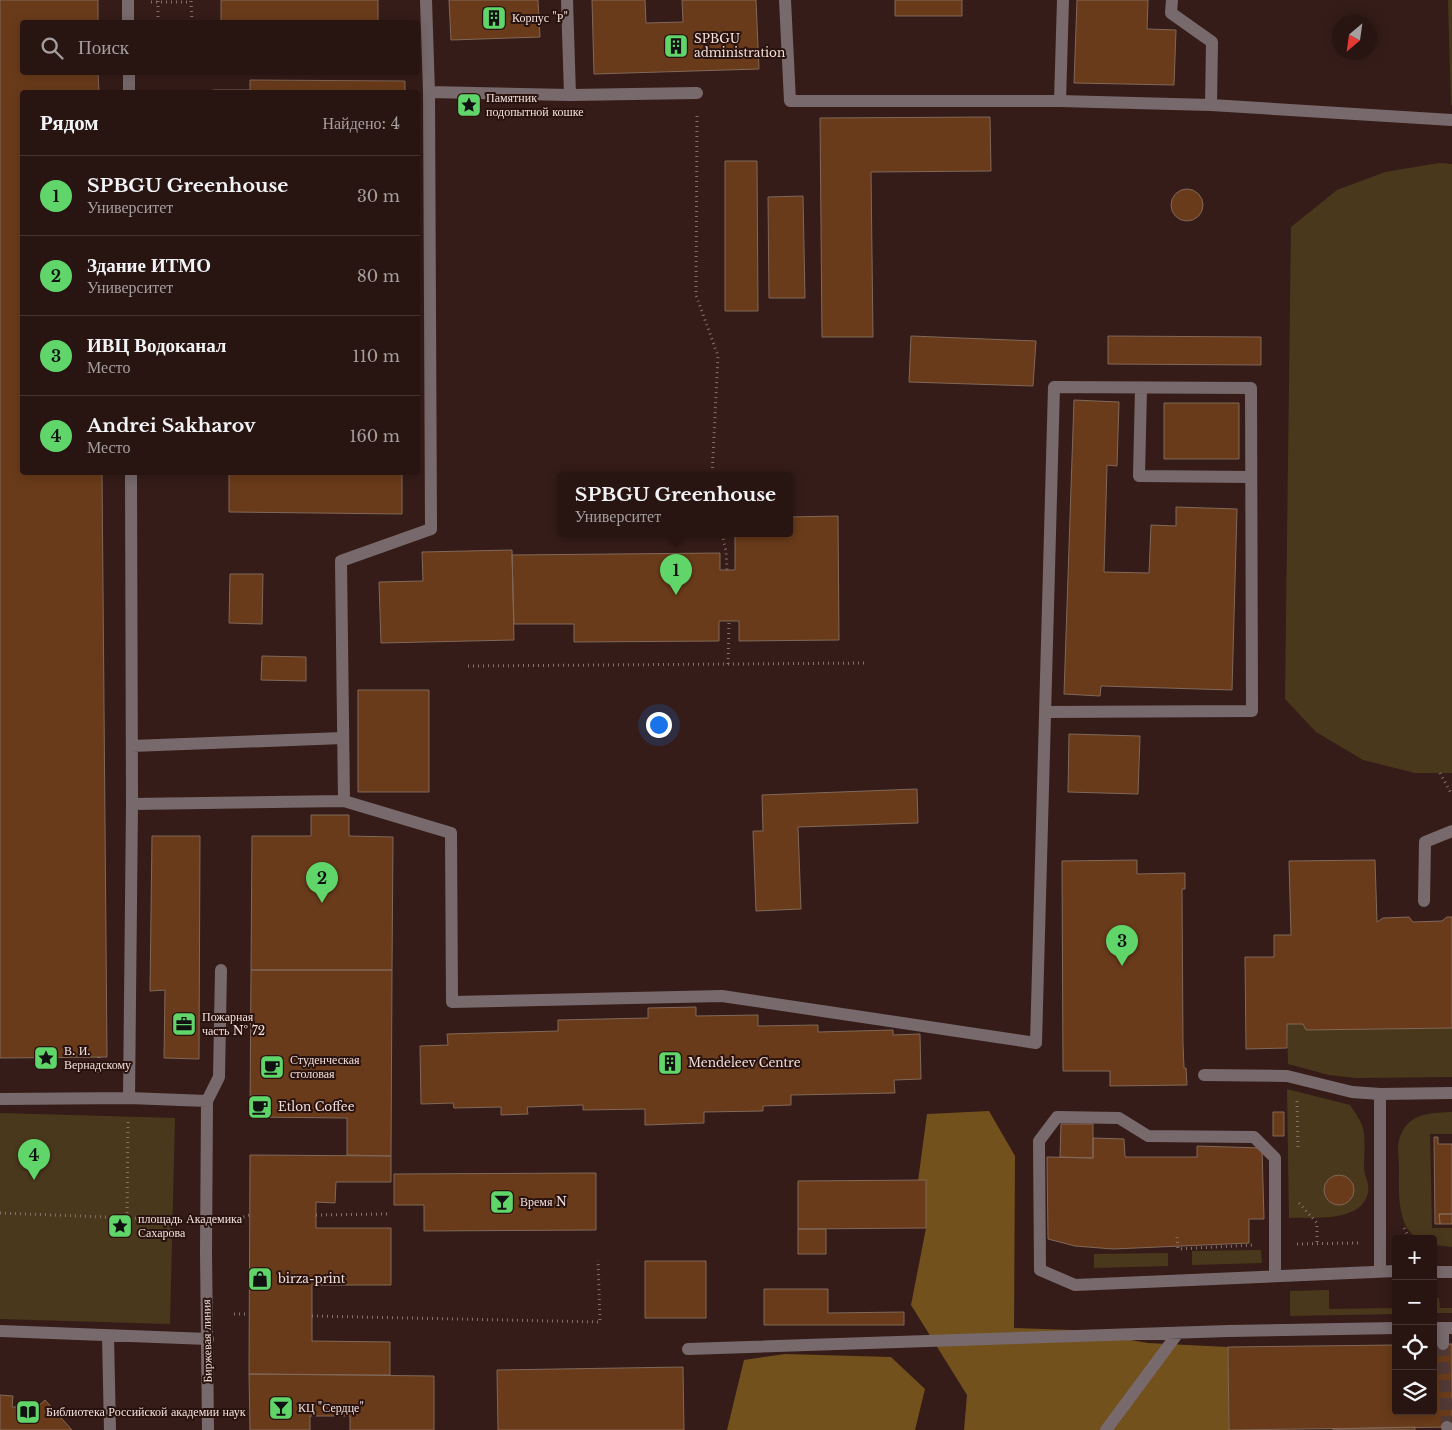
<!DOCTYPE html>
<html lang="ru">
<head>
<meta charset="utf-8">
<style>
	body { margin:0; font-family:"Libre Baskerville",serif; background:#342220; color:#f1f3f6 }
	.controls { position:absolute; right:15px; bottom:15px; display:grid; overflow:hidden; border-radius:5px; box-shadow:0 2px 12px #0003 }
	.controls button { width:45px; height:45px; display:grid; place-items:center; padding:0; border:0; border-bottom:1px solid #443432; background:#281512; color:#f1f3f6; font:25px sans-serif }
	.compass { position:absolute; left:1332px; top:15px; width:45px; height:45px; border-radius:50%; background:#281512; box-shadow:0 2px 12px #0003; rotate:209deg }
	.you { position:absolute; left:658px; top:724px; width:18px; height:18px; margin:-12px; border:4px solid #fff; border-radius:50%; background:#1a73e8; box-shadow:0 0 0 8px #1a73e833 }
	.badge { display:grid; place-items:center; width:32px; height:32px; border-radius:50%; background:#60d56a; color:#111; font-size:16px; font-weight:700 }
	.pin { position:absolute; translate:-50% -41px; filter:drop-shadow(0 1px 2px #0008) }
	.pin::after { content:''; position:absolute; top:26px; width:18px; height:15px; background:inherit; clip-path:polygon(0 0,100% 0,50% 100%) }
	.popup { position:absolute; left:558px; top:472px; width:235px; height:65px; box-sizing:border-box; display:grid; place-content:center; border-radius:5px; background:#281512; filter:drop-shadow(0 1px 4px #0005); font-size:16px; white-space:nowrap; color:#a59f9f }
	.popup b { font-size:19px; color:#f1f3f6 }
	.popup::after { content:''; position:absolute; left:50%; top:100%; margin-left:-10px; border:10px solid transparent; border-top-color:#281512 }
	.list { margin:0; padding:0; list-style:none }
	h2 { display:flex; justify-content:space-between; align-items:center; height:65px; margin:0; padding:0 20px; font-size:21px }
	h2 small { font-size:16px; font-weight:400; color:#a59f9f }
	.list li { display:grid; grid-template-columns:32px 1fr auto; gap:15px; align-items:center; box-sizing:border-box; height:80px; padding:0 20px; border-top:1px solid #443432 }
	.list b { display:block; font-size:19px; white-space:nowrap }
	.list p { margin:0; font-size:16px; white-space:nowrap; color:#a59f9f }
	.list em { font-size:16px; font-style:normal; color:#a59f9f }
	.icon { flex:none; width:28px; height:28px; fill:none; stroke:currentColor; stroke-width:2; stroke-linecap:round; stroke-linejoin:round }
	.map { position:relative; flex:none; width:1452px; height:1430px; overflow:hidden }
	.search { position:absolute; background:#281512; box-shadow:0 2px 12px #0003; left:20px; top:20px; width:400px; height:55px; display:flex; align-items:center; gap:12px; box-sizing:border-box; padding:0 18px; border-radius:5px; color:#a59f9f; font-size:19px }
	.panel { position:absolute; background:#281512; box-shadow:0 2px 12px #0003; left:20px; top:90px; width:400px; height:385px; border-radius:5px }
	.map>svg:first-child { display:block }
	.green { fill:#4a381c }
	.forest { fill:#72511d }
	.building { fill:#693b1a; stroke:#816858 }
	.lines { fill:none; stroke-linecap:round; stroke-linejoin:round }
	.minor-tunnel { stroke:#513935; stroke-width:12; stroke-dasharray:12 6; stroke-linecap:butt }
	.path { stroke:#86716d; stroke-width:3; stroke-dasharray:1 4; stroke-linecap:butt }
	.minor { stroke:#786a6c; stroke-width:12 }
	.labels { text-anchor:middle; stroke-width:4; stroke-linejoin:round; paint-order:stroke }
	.poi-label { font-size:12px; fill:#f1e0dc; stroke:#2a130f; text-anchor:start }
	.street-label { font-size:12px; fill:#f1e0dc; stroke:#2a130f }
</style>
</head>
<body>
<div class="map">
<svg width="1452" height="1430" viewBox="0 0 1452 1430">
	<rect width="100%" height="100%" fill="#351c18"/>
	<path class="green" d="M1448,0H1452V105H1451Z
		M1439,163L1452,164V773H1415L1363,760L1316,732L1285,699L1291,227L1337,190L1385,172Z
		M1287,1024H1303L1307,1030L1452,1028V1077L1356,1078L1329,1075L1288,1064Z
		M1287,1089L1350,1105C1354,1111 1359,1118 1362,1125C1366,1134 1364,1156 1364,1167C1364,1176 1370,1183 1368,1193C1361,1223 1313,1217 1289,1218Z
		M1452,1112V1134H1430L1432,1228H1452V1247L1433,1245V1239C1429,1239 1422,1240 1418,1238C1396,1228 1399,1187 1399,1167C1399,1158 1397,1148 1399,1140C1401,1133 1405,1125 1411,1121C1423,1112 1438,1113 1452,1112Z
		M0,1113L175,1118L170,1324L0,1319Z
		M1261,1250L1262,1263L1192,1265V1251Z
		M1168,1253V1266L1094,1268V1254Z
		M1329,1290V1309L1396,1308V1314L1290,1316V1291Z
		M1433,1298H1439L1440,1308H1452V1313H1433Z"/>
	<path class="forest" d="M989,1111L1015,1156L1014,1328L1072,1330L1148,1343L1228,1347L1229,1430H964L967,1395L911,1305L926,1228V1181H918L927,1114Z
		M785,1354L891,1357L925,1389L915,1430H727L744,1360Z"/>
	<path class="building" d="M0,0H98V22H22V72H98L99,92H22V472H102L107,1057L0,1058Z
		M221,0H378V22H221Z
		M449,0H538L540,37L451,40Z
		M592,0H645L646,23L683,22L682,0H756L759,69L594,74Z
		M895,0H962V16H895Z
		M1077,0H1148L1147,29L1176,30L1174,85L1074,83Z
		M250,80L405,81V92H213V90H250Z
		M990,117L991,171L871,172L873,337H822L820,118Z
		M725,161H757L758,311H725Z
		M1171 205a16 16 0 1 1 32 0a16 16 0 1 1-32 0Z
		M803,196L805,298H769L768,197Z
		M911,336L1036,341L1033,386L909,382Z
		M1108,336L1261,337V365L1108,364Z
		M1074,400L1119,402L1117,466L1107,465L1104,572L1149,573L1151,525L1176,526V507L1237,509L1232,690L1101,686L1100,696L1064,694Z
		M1164,403H1239V459H1164Z
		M229,472H402V514L229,512Z
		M838,516L839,640L739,641V621H719V641L574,642V624H514L512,555L720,553V570H735V534H790V517Z
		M512,550L514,640L381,643L379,582L423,581L422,552Z
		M230,574H263L262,624L229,623Z
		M262,656L306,657V681L261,680Z
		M358,690H429V792H358Z
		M1069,734L1140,736L1138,794L1068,792Z
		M917,789L918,823L798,827L801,909L756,911L753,831H763L762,795Z
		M311,815H349V836L393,837L392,970H251L252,836H311Z
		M152,836H200L199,1059L164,1058L165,990L150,991Z
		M1137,860V874L1185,873V889H1182L1183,1044L1184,1068H1186L1187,1085L1110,1086V1071H1063L1062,861Z
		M1375,860L1377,922L1383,918L1409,917L1413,922L1442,921L1447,917H1452V1028L1306,1030L1303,1024H1287V1048L1246,1049L1245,957H1274V935H1291L1289,861Z
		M251,970H392L391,1156L347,1155V1118L250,1117Z
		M696,1007V1016L758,1015V1026L818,1025V1032L893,1030V1035L920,1034L921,1079L894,1080L895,1093L791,1095V1105L763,1106V1111L704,1112V1123L645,1125V1109L583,1110V1105L527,1107L528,1114L501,1115V1107L454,1108L453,1103L421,1104L420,1046L448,1045L447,1034L558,1031V1020L648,1018V1008Z
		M1273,1112H1284V1136H1273Z
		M1061,1124H1093V1158L1060,1157Z
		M1434,1137H1438V1144H1452V1214H1439L1440,1224H1435Z
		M1093,1138L1124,1139L1125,1157H1197V1146L1262,1148L1264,1219H1249V1243L1113,1249L1075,1246L1048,1239L1047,1157L1093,1158Z
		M250,1155L391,1156V1182H336L335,1203L316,1202V1228H391V1285H312V1341L390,1342V1375L249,1374Z
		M596,1173V1230L424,1231V1205H394V1174Z
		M1324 1190a15 15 0 1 1 30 0a15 15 0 1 1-30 0Z
		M926,1180V1228L798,1229V1181Z
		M1439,1214H1452V1224H1440Z
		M798,1229H826V1254H798Z
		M645,1261H706V1318H645Z
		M764,1289H828V1313L904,1312V1325H764Z
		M1433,1344H1452V1427L1229,1430L1228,1347L1396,1345V1411H1433Z
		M683,1367L684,1430H498L497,1370Z
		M249,1374L434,1376V1430H350V1416H310V1430H250Z
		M0,1395L13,1396L12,1407H37L45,1400L72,1430H0Z
		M1415,1427V1430H1333V1429Z"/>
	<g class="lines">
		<path class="minor-tunnel" d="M1443,1344L1447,1427"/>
		<path class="path" d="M191,1L192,22
			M151,2H191
			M158,22V1
			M697,116L696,295L718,356L712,476
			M722,534L726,551L727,570
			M728,664L729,621
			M468,666L866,663
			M1440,773L1452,795
			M99,1057V1073
			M1297,1101L1298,1150
			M1299,1203L1317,1223V1244
			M0,1213L183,1220
			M316,1215L388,1214
			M127,1218L128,1121
			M229,1221L250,1215
			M1404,1228L1407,1234L1413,1239
			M1177,1237L1178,1249L1253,1245
			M1297,1244L1358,1243
			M234,1314H249
			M312,1316L600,1322L598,1260"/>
		<path class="minor" d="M128,0V22
			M567,0L570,95
			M785,0L790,101H1060
			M1063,0L1060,101L1211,105L1452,120
			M1172,0L1171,13L1212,42L1211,105
			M129,72V92
			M429,92L570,95L697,93
			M1141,388L1139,476L1251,477
			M132,746L343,738
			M344,801L341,561L431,529L429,92L426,0
			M132,804L344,801L451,833L452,1002L722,996L1036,1043L1054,387L1251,388L1252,711L1045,712
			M1424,901L1425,842L1452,831
			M1204,1075L1287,1076L1352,1092L1380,1094L1452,1093
			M129,1098L132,804L131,472
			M0,1099L129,1098L207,1101
			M1380,1271V1094
			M1433,1272H1452
			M1275,1276V1158L1254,1137L1148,1136L1119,1118L1057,1117L1039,1141L1040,1270L1075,1285L1396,1271
			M1433,1328H1452
			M1443,1328V1344
			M0,1331L208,1339
			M108,1336L110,1430
			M688,1349L1228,1331L1396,1328
			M1447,1427L1448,1430
			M208,1430L206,1252L207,1101L219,1077L221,970
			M1106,1430L1178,1333"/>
	</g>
	<defs>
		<symbol id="building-square" viewBox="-11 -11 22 22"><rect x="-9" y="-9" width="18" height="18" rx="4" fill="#60d56a" stroke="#2a130f"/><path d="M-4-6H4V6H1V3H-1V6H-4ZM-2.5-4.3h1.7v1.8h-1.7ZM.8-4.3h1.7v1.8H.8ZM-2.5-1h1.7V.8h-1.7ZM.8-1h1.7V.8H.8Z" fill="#111"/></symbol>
		<symbol id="sight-square" viewBox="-11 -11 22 22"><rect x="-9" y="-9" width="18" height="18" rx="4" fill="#60d56a" stroke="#2a130f"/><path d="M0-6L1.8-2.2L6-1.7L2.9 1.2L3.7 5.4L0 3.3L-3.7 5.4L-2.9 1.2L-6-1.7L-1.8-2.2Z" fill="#111"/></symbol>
		<symbol id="office-square" viewBox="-11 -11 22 22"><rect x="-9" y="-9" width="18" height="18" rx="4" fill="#60d56a" stroke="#2a130f"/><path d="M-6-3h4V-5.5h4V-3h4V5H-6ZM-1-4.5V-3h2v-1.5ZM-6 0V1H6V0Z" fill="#111"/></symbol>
		<symbol id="cafe-square" viewBox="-11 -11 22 22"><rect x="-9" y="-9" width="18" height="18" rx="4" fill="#60d56a" stroke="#2a130f"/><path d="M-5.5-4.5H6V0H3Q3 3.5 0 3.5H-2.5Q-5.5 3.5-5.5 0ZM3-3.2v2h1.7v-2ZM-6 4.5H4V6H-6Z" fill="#111"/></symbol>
		<symbol id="bar-square" viewBox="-11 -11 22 22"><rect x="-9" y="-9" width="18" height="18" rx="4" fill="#60d56a" stroke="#2a130f"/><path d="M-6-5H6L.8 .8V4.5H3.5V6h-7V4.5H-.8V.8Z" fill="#111"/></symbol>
		<symbol id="shop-square" viewBox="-11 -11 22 22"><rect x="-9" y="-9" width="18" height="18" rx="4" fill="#60d56a" stroke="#2a130f"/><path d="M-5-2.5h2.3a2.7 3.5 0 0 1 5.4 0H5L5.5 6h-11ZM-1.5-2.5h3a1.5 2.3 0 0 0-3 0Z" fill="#111"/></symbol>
		<symbol id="library-square" viewBox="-11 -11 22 22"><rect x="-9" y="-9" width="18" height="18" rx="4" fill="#60d56a" stroke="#2a130f"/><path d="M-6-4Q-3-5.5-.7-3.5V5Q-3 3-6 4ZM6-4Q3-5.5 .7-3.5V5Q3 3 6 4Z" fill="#111"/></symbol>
	</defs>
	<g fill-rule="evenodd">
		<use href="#building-square" x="480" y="4" width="28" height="28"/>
		<use href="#building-square" x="662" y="32" width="28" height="28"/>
		<use href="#sight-square" x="455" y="91" width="28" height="28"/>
		<use href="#office-square" x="170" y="1010" width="28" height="28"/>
		<use href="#sight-square" x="32" y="1044" width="28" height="28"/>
		<use href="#building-square" x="656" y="1049" width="28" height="28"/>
		<use href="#cafe-square" x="258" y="1053" width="28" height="28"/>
		<use href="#cafe-square" x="246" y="1093" width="28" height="28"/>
		<use href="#bar-square" x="488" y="1188" width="28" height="28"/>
		<use href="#sight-square" x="106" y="1212" width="28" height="28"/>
		<use href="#shop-square" x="246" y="1265" width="28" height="28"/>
		<use href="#bar-square" x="267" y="1394" width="28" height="28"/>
		<use href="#library-square" x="14" y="1398" width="28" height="28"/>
	</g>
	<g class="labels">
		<g class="poi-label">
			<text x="512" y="22">Корпус "Р"</text>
			<text x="694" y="43">SPBGU<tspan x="694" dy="14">administration</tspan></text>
			<text x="486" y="102">Памятник<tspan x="486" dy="14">подопытной кошке</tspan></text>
			<text x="202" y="1021">Пожарная<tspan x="202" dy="14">часть № 72</tspan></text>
			<text x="64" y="1055">В. И.<tspan x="64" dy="14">Вернадскому</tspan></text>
			<text x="290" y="1064">Студенческая<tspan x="290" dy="14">столовая</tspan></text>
			<text x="688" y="1067">Mendeleev Centre</text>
			<text x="278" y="1111">Etlon Coffee</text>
			<text x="520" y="1206">Время N</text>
			<text x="138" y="1223">площадь Академика<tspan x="138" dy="14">Сахарова</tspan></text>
			<text x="278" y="1283">birza-print</text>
			<text x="298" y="1412">КЦ "Сердце"</text>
			<text x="46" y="1416">Библиотека Российской академии наук</text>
		</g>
		<g class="street-label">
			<text transform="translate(207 1341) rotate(-91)" y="4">Биржевая линия</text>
		</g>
	</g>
</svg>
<div class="controls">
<button>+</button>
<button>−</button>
<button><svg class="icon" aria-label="locate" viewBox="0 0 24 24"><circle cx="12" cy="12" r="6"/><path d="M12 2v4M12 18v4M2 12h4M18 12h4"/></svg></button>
<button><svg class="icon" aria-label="layers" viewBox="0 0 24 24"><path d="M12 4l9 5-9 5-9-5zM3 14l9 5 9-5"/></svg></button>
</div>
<svg class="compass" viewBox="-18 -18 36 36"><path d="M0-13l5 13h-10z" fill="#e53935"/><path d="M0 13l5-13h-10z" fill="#a59f9f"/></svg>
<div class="you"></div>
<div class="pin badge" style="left:676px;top:595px">1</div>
<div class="popup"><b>SPBGU Greenhouse</b>Университет</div>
<div class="pin badge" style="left:322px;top:903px">2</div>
<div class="pin badge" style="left:1122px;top:966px">3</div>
<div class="pin badge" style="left:34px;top:1180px">4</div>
<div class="search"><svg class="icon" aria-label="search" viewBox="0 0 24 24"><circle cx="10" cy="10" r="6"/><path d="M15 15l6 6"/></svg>Поиск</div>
<section class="panel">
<h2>Рядом<small>Найдено: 4</small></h2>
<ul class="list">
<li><span class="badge">1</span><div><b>SPBGU Greenhouse</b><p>Университет</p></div><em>30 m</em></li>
<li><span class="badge">2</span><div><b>Здание ИТМО</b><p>Университет</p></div><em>80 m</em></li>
<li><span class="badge">3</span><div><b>ИВЦ Водоканал</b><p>Место</p></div><em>110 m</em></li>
<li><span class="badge">4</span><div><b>Andrei Sakharov</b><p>Место</p></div><em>160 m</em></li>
</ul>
</section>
</div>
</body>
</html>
